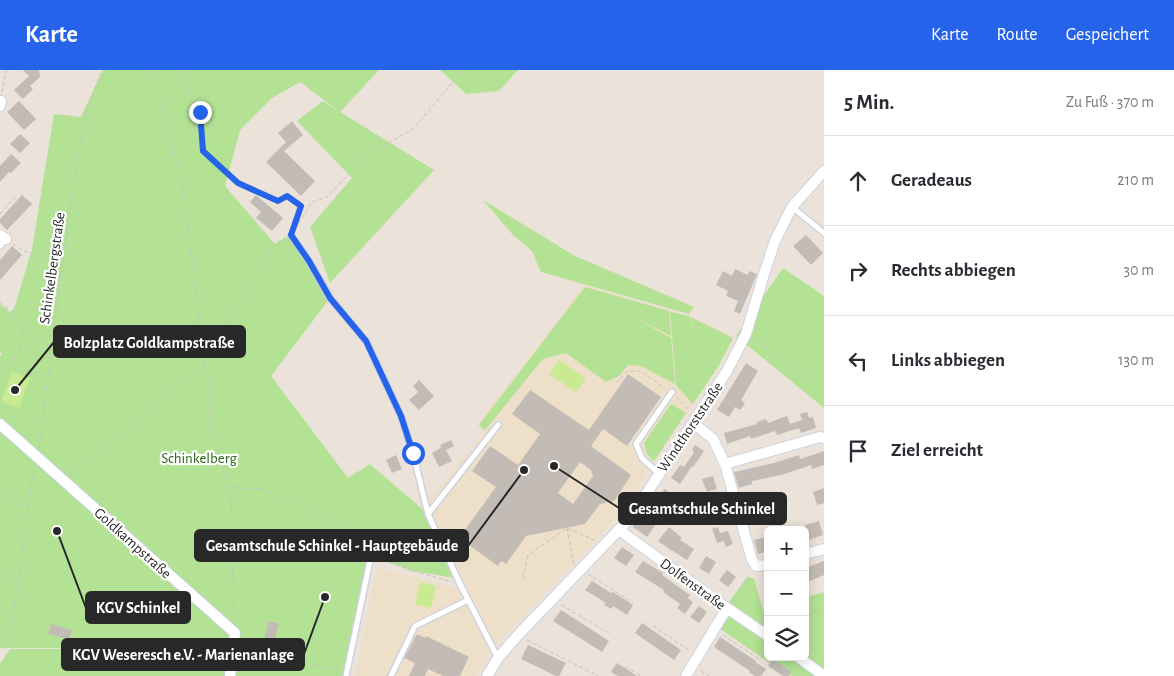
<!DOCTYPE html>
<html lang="de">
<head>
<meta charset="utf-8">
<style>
	body { margin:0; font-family:"Alegreya Sans",sans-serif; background:#f7f7f7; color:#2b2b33 }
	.controls { position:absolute; right:15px; bottom:15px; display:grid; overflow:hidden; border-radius:8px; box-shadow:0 2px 12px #0003 }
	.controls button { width:45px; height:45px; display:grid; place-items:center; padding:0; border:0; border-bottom:1px solid #e1e1e2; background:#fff; color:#2b2b33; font:25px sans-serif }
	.stop { position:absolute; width:15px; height:15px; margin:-11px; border:4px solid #2563eb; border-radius:50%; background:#fff }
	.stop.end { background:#2563eb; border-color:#fff; box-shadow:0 1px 5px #0008 }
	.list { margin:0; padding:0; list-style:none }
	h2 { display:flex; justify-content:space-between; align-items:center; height:65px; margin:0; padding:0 20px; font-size:21px }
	h2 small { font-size:16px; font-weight:400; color:#7c7c81 }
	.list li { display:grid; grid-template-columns:32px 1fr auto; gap:15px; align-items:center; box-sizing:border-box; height:90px; padding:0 20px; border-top:1px solid #e1e1e2 }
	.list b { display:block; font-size:19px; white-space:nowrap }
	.list em { font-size:16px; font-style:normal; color:#7c7c81 }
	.icon { flex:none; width:28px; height:28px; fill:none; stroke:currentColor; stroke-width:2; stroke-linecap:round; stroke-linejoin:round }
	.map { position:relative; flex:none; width:824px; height:606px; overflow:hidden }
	header { display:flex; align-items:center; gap:30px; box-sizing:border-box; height:70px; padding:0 25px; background:#2563eb; color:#fff }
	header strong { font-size:24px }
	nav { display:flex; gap:28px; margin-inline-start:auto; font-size:18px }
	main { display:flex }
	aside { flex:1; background:#fff }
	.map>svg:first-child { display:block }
	.education { fill:#eddfc8 }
	.green { fill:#b3e294 }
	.pitch { fill:#c8ea90 }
	.building { fill:#c3bcb6; fill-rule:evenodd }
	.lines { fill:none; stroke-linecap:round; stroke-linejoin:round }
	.service-casing { stroke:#ced3e1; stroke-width:8 }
	.minor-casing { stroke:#ced3e1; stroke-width:12 }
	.path { stroke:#c3c3c3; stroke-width:1; stroke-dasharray:4 2.5; stroke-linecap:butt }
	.service { stroke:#fff; stroke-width:5 }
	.minor { stroke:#fff; stroke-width:10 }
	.route { stroke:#2563eb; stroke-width:6 }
	.labels { text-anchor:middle; stroke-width:4.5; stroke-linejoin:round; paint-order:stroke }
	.street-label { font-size:15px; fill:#282828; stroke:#fff }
	.park-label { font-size:15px; fill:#2c6419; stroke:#fff }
	.leader { fill:none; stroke:#282828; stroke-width:2 }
	.callout-dot { fill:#282828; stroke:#fff; stroke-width:2 }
	.callout { fill:#282828; stroke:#282828; stroke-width:2 }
	.callout-label { font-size:16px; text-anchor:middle; font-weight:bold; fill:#fff }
</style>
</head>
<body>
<header>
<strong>Karte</strong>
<nav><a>Karte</a><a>Route</a><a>Gespeichert</a></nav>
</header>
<main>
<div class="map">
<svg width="824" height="606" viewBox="0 0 824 606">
	<rect width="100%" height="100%" fill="#ebe2d9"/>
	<path class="education" d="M584,215L690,246L734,267L719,295L620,444L600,466L500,569L475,606H355L377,498L469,521L432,445L429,430L484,362L477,355Z"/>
	<path class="green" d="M103,0H379L340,42L300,12L272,28L240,60L225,116L275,174L291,165L330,228L271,306L348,408L370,394L428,444L461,509L413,501L371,486L346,606H236L239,568L41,388L0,348V287L2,284L0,282V234L11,243L15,236L32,179L54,44L81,47Z
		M440,0H518L499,21L466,24Z
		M323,31L340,42L434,100L330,213L310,157L352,108L297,51Z
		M483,130L575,186L694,237L689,244L541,202L532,181L513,165Z
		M783,198L824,226V338L736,266Z
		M585,217L669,241L671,266L635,248L671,268L675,314L641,296L628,295L619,306L606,312L566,283L543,289L485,360L479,355Z
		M670,242L689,246L699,282L690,247L733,268L719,295L693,334L676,315Z
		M671,334L686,343L654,391L647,384L644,373Z
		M0,361L231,564L226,606H0V594L10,579H63L87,563L63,578H0Z
		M747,507L754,508L763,540L768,539V559L729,532Z
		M824,522V599L805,586V528Z
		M728,545L768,572V587H790L818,606H791L790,605L792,602L773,590L770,593L719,558Z"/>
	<path class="pitch" d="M559,290L586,308L576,322L549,304Z
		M12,302L30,308L19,338L1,332Z
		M420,512L436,516L431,538L415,534Z"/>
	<path class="building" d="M23,0H39L40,7L30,16L33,19L23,29L14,20L29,6Z
		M19,31L36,49L24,60L7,42Z
		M292,51L303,65L284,81L315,111L301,126L266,92L286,72L278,63Z
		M20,64L30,73L20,83L10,74Z
		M11,84L21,93L11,103L9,102L0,112V96Z
		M22,125L32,134L7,160L0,153V149Z
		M256,125L283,148L272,161L256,148L261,142L250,132Z
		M806,165L823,183L811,195L793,176Z
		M12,176L22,185L0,210V190Z
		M735,199L748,205L749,201L757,204L740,244L734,241L738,231L726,226L728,221L716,215L723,201L732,206Z
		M746,293L758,301L741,330L745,333L740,340L735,337L729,347L717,340Z
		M628,304L661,327L627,376L603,359L591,376L631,405L614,431L600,434L585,454L526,466L506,494L501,491L498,496L459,468L496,417L472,401L490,376L518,395L540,364L512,344L530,320L589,360ZM580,392L591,400L593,406L573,434L558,423Z
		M419,310L434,326L419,340L409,330L418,322L413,316Z
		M807,342L809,348L813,347L816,358L801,363L799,358L777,365L775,361L751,369L750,366L727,374L724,363L757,354V352L766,349L768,353L787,346L790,354L802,350L800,344Z
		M451,370L454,376L446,380L452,391L439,397L432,383L441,378L440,375Z
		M695,375L704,381L693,397L692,396L680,414L671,408L680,395L684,397L694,382L692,380Z
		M824,381V395L812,399L811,395L785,404L752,411V414L739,418L734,402L774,393L799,385L800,389Z
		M396,385L402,399L392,403L386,390Z
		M713,406L717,419L707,422L702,409Z
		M824,418V433L817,435L813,422Z
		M664,419L673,424L660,444L662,445L647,467L633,457L648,435L651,438Z
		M819,451L823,465L805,471V455Z
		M669,457L682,468L680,470L694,479L687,490L673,481H672L658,471Z
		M718,457L720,463L728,461L733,474L726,477L724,471L717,473L712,459Z
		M768,467V481L758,484L754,470Z
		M622,477L634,485L626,496L614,488Z
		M706,486L716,492L709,504L699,498Z
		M643,491L663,503L662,505L690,525L688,528L693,532L685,544L677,538L680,534L663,522L664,520L635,502Z
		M824,491V505L805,513V494H806L808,497Z
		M727,500L736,507L728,517L719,510Z
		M592,511L611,523L613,522L633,535L627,545L613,536L611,539L604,535L606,533L585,520Z
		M699,536L707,542L699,553L690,547Z
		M561,540L609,571L602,582L553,551Z
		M269,551L279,554L274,572L264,570Z
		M642,553L681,580L674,590L635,563Z
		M51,554L72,560L70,567L67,569L48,564Z
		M417,564L425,568L426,566L469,587L460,606H443L428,599L425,606H409L415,593L404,588Z
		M720,567L756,591L755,592L766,599L761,606H755L749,602L750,601L714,577Z
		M528,575L566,593L559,606H556L521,589Z
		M772,589L792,602L789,606H783L768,596Z
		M617,593L637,606H618L611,602Z"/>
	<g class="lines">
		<defs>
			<path id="service" d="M792,137L824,163
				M291,165L309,191L330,228L366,271L401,346L413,383L428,444L460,514L498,588
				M0,176L6,169
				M659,404L642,388L636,374L672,322
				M428,444L498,355
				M346,606L371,486
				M391,606L415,556L468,530"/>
			<path id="minor" d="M0,36L1,31
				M0,165L6,169
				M693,353L713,369L725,394L752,490L756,496L768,495
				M0,354L235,563L230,606
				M725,394L820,367L824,368
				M619,460L727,538L768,566
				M805,484L824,479
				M798,587L824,606
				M487,606L498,588L518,565L631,447L727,301L746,264L764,204L775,171L792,137L824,101
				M686,606L727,538"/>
		</defs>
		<use href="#service" class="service-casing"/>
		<use href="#minor" class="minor-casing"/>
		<path class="path" d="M152,0L183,116L204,292L211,311L210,357L214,373L231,422L234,550
			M178,0L200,42L203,81L238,113L278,131L287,126L301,135L293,160
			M454,0L458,4
			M2,22L6,0
			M0,144L17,125
			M295,159L312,132L327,127L367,85L413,59L459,5L464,0
			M13,174L24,181L62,193
			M0,232L12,242L19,254L26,262L51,276
			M753,269L799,300L824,319
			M0,303L19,282L24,261
			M616,313L628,301H640L665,318
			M676,327L689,340
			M39,378L61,202L78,87L88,35L102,0
			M63,397L73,404L204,292L275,174L285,168
			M230,417L260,419L307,438L355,463L365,473L368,479
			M0,422L28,442
			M567,458L574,494
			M377,488L413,501L452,512
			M0,503L16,517
			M588,504L633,533
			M523,508L528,485L567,458L594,470
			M732,532L750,504
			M561,535L609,563
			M805,543L824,539
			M761,549H768
			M653,556L690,581
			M723,565L759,589L768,580
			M527,570L598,606
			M244,573L254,583L342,600
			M0,576L12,554L34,396
			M625,597L642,606
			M701,601L709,606"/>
		<use href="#service" class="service"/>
		<use href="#minor" class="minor"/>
	</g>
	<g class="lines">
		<path class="route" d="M200,42L203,81L238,113L278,131L287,126L301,136L291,165L309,191L330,228L366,271L401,346L413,383"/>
	</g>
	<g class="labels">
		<g class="street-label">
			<text transform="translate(52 198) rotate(-82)" y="5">Schinkelbergstraße</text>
			<text transform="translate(690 357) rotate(-56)" y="5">Windthorststraße</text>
			<text transform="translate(133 473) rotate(42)" y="5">Goldkampstraße</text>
			<text transform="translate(693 514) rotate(36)" y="5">Dolfenstraße</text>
		</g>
		<g class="park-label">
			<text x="199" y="393">Schinkelberg</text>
		</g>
	</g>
	<path class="leader" d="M15 320L54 272M554 396L619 438M524 400L468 476M57 461L86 538M325 527L304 584"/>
	<g class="callout-dot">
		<circle cx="15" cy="320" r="5"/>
		<circle cx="554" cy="396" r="5"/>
		<circle cx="524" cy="400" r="5"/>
		<circle cx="57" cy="461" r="5"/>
		<circle cx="325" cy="527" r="5"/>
	</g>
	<g class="callout">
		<rect x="54" y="256" width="191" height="31" rx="5"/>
		<rect x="619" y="423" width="167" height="31" rx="5"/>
		<rect x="195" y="460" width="273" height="31" rx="5"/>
		<rect x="86" y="522" width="104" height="31" rx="5"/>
		<rect x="62" y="569" width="242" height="31" rx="5"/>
	</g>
	<g class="callout-label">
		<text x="149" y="278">Bolzplatz Goldkampstraße</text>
		<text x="702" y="444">Gesamtschule Schinkel</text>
		<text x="332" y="481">Gesamtschule Schinkel - Hauptgebäude</text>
		<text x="138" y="543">KGV Schinkel</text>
		<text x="183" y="590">KGV Weseresch e.V. - Marienanlage</text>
	</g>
</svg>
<div class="controls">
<button>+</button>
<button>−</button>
<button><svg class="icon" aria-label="layers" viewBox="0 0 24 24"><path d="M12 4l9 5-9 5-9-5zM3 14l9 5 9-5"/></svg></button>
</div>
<div class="stop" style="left:413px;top:383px"></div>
<div class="stop end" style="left:200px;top:42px"></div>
</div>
<aside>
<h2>5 Min.<small>Zu Fuß · 370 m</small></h2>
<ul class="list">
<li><svg class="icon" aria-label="ahead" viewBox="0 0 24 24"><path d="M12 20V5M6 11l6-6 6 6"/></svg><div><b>Geradeaus</b></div><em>210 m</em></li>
<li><svg class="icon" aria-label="right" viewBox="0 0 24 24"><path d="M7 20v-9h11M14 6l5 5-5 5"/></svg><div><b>Rechts abbiegen</b></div><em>30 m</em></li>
<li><svg class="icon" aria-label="left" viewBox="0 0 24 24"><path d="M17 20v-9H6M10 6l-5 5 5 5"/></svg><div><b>Links abbiegen</b></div><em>130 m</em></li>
<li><svg class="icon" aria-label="arrive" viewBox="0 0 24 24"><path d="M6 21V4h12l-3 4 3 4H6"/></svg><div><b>Ziel erreicht</b></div></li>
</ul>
</aside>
</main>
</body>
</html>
